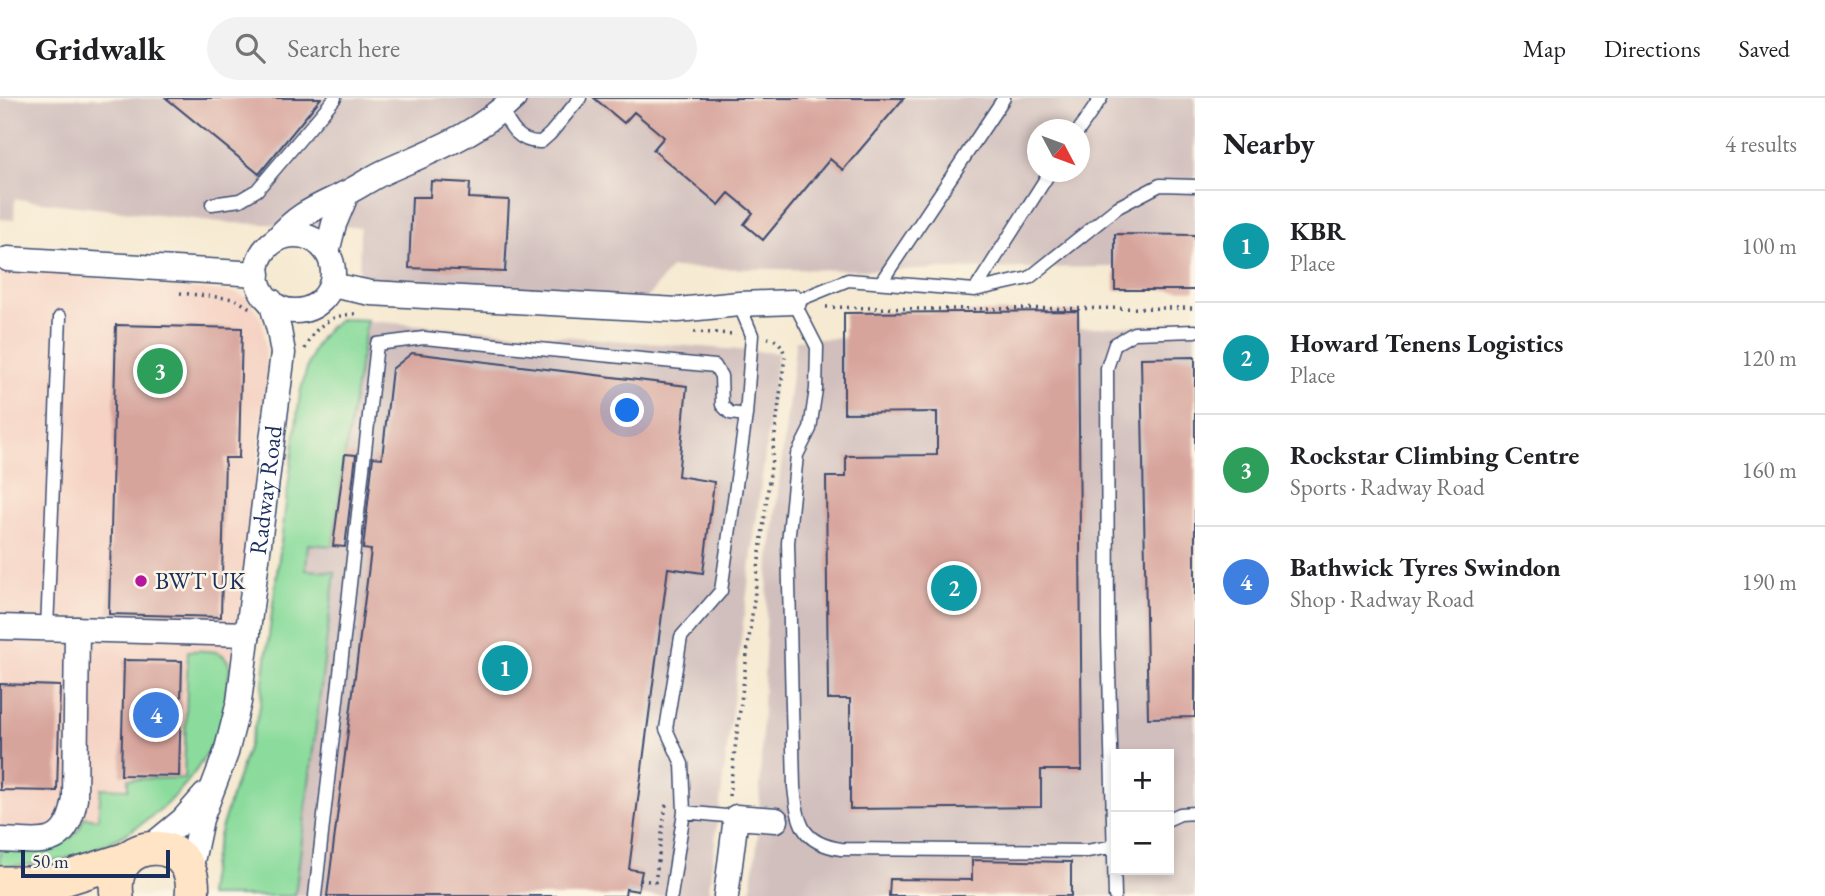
<!DOCTYPE html>
<html lang="en">
<head>
<meta charset="utf-8">
<style>
	body { margin:0; font-family:"EB Garamond",serif; background:#f2f2f2; color:#202124 }
	.controls { position:absolute; right:21px; bottom:21px; display:grid; overflow:hidden; border-radius:0px; box-shadow:0 4px 10px #0003 }
	.controls button { width:63px; height:63px; display:grid; place-items:center; padding:0; border:0; border-bottom:2px solid #e0e0e0; background:#fff; color:#202124; font:35px sans-serif }
	.compass { position:absolute; left:1027px; top:21px; width:63px; height:63px; border-radius:50%; background:#fff; box-shadow:0 4px 10px #0003; rotate:131deg }
	.scale { position:absolute; left:21px; bottom:18px; width:149px; box-sizing:border-box; padding-left:7px; border:4px solid #1b2f5e; border-top:0; font-size:19px; line-height:24px; white-space:nowrap; color:#1b2f5e; -webkit-text-stroke:5px #fcf5e5; paint-order:stroke }
	.you { position:absolute; left:628px; top:313px; width:24px; height:24px; margin:-18px; border:5px solid #fff; border-radius:50%; background:#1a73e8; box-shadow:0 0 0 10px #1a73e833 }
	.badge { display:grid; place-items:center; width:46px; height:46px; border-radius:50%; background:#b5179e; color:#fff; font-size:23px; font-weight:700 }
	.pin { position:absolute; translate:-50% -50%; border:4px solid #fff; box-shadow:0 2px 7px #0006 }
	.list { margin:0; padding:0; list-style:none }
	h2 { display:flex; justify-content:space-between; align-items:center; height:91px; margin:0; padding:0 28px; font-size:30px }
	h2 small { font-size:23px; font-weight:400; color:#757577 }
	.list li { display:grid; grid-template-columns:46px 1fr auto; gap:21px; align-items:center; box-sizing:border-box; height:112px; padding:0 28px; border-top:2px solid #e0e0e0 }
	.list b { display:block; font-size:26px; white-space:nowrap }
	.list p { margin:0; font-size:23px; white-space:nowrap; color:#757577 }
	.list em { font-size:23px; font-style:normal; color:#757577 }
	.icon { flex:none; width:38px; height:38px; fill:none; stroke:currentColor; stroke-width:2; stroke-linecap:round; stroke-linejoin:round }
	.map { position:relative; flex:none; width:1195px; height:798px; overflow:hidden }
	header { display:flex; align-items:center; gap:42px; box-sizing:border-box; height:98px; padding:0 35px; background:#fff; border-bottom:2px solid #e0e0e0 }
	header strong { font-size:33px }
	nav { display:flex; gap:38px; margin-inline-start:auto; font-size:24px }
	.search { width:490px; height:63px; background:#f2f2f2; display:flex; align-items:center; gap:18px; box-sizing:border-box; padding:0 24px; border-radius:38px; color:#757577; font-size:26px }
	main { display:flex }
	aside { flex:1; background:#fff }
	.map>svg:first-child { display:block }
	.built { fill:#f5d2c3 }
	.industrial { fill:#d1bfbd; fill-rule:evenodd }
	.green { fill:#8bdc9c; stroke:#53867d; stroke-width:2 }
	.building { fill:#d7a49c }
	.lines { fill:none; stroke-linecap:round; stroke-linejoin:round }
	.service-casing { stroke:#3c4b6f; stroke-width:15 }
	.minor-casing { stroke:#3c4b6f; stroke-width:27 }
	.secondary-casing { stroke:#3c4b6f; stroke-width:36 }
	.path { stroke:#3c4b6f; stroke-width:3.5; stroke-dasharray:2 5; stroke-linecap:butt }
	.service { stroke:#fff; stroke-width:12 }
	.minor { stroke:#fff; stroke-width:24 }
	.secondary { stroke:#ffe4c6; stroke-width:33 }
	.poi-dot { fill:#b5179e; stroke:#fcf5e5; stroke-width:2.5 }
	.labels { text-anchor:middle; stroke-width:5; stroke-linejoin:round; paint-order:stroke }
	.street-label { font-size:24px; fill:#1b2f5e; stroke:#fcf5e5 }
	.poi-label { font-size:24px; fill:#1b2f5e; stroke:#fcf5e5; text-anchor:start }
</style>
</head>
<body>
<header>
<strong>Gridwalk</strong>
<div class="search"><svg class="icon" aria-label="search" viewBox="0 0 24 24"><circle cx="10" cy="10" r="6"/><path d="M15 15l6 6"/></svg>Search here</div>
<nav><a>Map</a><a>Directions</a><a>Saved</a></nav>
</header>
<main>
<div class="map">
<svg width="1195" height="798" viewBox="0 0 1195 798">
	<rect width="100%" height="100%" fill="#fcf5e5"/>
	<filter id="ink" filterUnits="userSpaceOnUse"><feTurbulence type="fractalNoise" baseFrequency=".0143" numOctaves="2"/><feDisplacementMap in="SourceGraphic" scale="14" xChannelSelector="R" yChannelSelector="G"/><feConvolveMatrix kernelMatrix="1 2 1 2 8 2 1 2 1" color-interpolation-filters="sRGB"/></filter>
	<filter id="wash" filterUnits="userSpaceOnUse"><feTurbulence type="fractalNoise" baseFrequency=".00686" numOctaves="4" result="noise"/><feDisplacementMap in="SourceGraphic" scale="28" xChannelSelector="R" yChannelSelector="G"/><feGaussianBlur stdDeviation="1.57" result="paint"/><feColorMatrix in="noise" values="0 0 0 0 0 0 0 0 0 0 0 0 0 0 0 0 0 1.4 0 .05"/><feComposite in="paint" operator="in"/></filter>
	<g filter="url(#wash)">
		<rect width="100%" height="100%" fill="#f6ead2"/>
		<path class="built" d="M0,169L236,195L247,200L256,212L262,223L265,243L267,282L240,510L220,624L214,642L186,684L160,714L117,742L84,757L0,751Z"/>
		<path class="industrial" d="M0,0H1195V168L875,172L671,170L646,201L359,183L360,129L229,125L15,101L14,122L0,121ZM1038,32H1080V74H1038Z
			M342,221L778,255L708,798H208L260,608L300,296L309,262L318,241L329,227Z
			M1195,225V798H750L758,740L768,478L796,242ZM1116,656H1169V772H1116Z"/>
		<path class="green" d="M342,221L367,222L345,356L333,448L308,446L306,472L335,474L295,798H208C213,732 245,671 260,608L300,296C308,266 313,236 342,221Z
			M188,553C205,553 225,549 230,569C227,592 225,621 214,642C174,723 89,770 0,768V751L71,740L80,730L84,719L98,721L101,690L128,691V681L184,680Z"/>
		<g id="blocks">
			<path class="building" d="M166,0H321L259,76Z
				M594,0H904L843,72L830,61L763,142L744,126L753,115L729,95L719,107L653,52L664,39L634,14L624,25Z
				M431,83L470,85L469,100L509,102L505,174L409,170L412,99H430Z
				M1115,136L1195,137V192H1115Z
				M1078,213L1082,672H1041V709L850,711V601H828L826,379H846V358L937,357V314L844,315V215Z
				M116,227L242,230L239,360H225L221,519L109,516Z
				M412,255L687,288L678,378L714,384L703,475L668,470L629,771L642,773L638,793L626,791L625,798H327L371,452L363,451L373,359L382,360L392,271Z
				M1195,259V619L1148,620L1141,260Z
				M345,356L356,357L345,449L333,448Z
				M124,562L182,563L179,678L121,677Z
				M0,586L60,588L57,693L0,692Z
				M972,762L1071,764V798H889L890,781L972,782Z"/>
		</g>
	</g>
	<g filter="url(#ink)">
		<use href="#blocks" fill-opacity="0" stroke="#3c4b6f" stroke-width="2"/>
		<g class="lines">
			<defs>
				<path id="service" d="M502,12C510,29 519,45 541,44L550,36L580,0
					M1079,32L1101,0
					M212,106L240,102L257,92L335,0
					M881,184L1004,0
					M975,192L1050,74
					M47,531L60,219
					M684,714L736,719
					M1169,721L1180,716L1195,715
					M1116,748L1087,753L841,751C801,745 798,725 794,689L788,445L797,357L810,331L816,291L817,249L794,204L848,182L975,192L1029,180L1118,109L1160,87L1195,88
					M315,798L377,246L424,240L715,268L721,278L722,307L730,315L746,317
					M671,798L684,714L682,666L666,631L681,539L721,493L746,317L752,237L739,206
					M1115,798L1108,537L1107,270L1115,246L1134,235L1195,233"/>
				<g id="minor">
					<circle cx="295" cy="175" r="38"/>
					<path d="M276,142C299,115 316,110 346,95C359,89 371,80 384,74C433,52 474,39 514,0"/>
					<path d="M327,154L334,126L347,95"/>
					<path d="M8,161L258,176"/>
					<path d="M331,187L371,195L678,212L739,206L794,204"/>
					<path d="M0,529L248,536"/>
					<path d="M0,742C43,743 66,753 75,701L77,531"/>
					<path d="M149,750L183,722L205,697"/>
					<path id="s1" d="M190,773L201,721L226,655L239,604L283,255L279,232L271,203"/>
					<path d="M726,798L736,719L776,722"/>
				</g>
				<path id="secondary" d="M0,785H51L127,761
					M117,798C107,736 200,733 192,798"/>
			</defs>
			<use href="#service" class="service-casing"/>
			<use href="#minor" class="minor-casing"/>
			<use href="#secondary" class="secondary-casing"/>
			<path class="path" d="M180,195L235,201L250,210
				M826,209L925,211L1195,210
				M694,234L736,236
				M305,251C315,228 330,217 355,216
				M729,698L785,258C782,247 779,242 768,240
				M640,782L657,784
				M655,785L666,706"/>
			<use href="#service" class="service"/>
			<use href="#minor" class="minor"/>
			<use href="#secondary" class="secondary"/>
		</g>
	</g>
	<circle class="poi-dot" cx="141" cy="483" r="7"/>
	<g class="labels">
		<g class="street-label">
			<text dy="8" stroke="none"><textPath href="#s1" startOffset="390">Radway Road</textPath></text>
		</g>
		<g class="poi-label">
			<text x="155" y="491">BWT UK</text>
		</g>
	</g>
</svg>
<div class="controls">
<button>+</button>
<button>−</button>
</div>
<svg class="compass" viewBox="-18 -18 36 36"><path d="M0-13l5 13h-10z" fill="#e53935"/><path d="M0 13l5-13h-10z" fill="#757577"/></svg>
<div class="scale">50 m</div>
<div class="you"></div>
<div class="pin badge" style="left:505px;top:570px;background:#0f9aa8">1</div>
<div class="pin badge" style="left:954px;top:490px;background:#0f9aa8">2</div>
<div class="pin badge" style="left:160px;top:273px;background:#2e9e5b">3</div>
<div class="pin badge" style="left:156px;top:617px;background:#3f7fe0">4</div>
</div>
<aside>
<h2>Nearby<small>4 results</small></h2>
<ul class="list">
<li><span class="badge" style="background:#0f9aa8">1</span><div><b>KBR</b><p>Place</p></div><em>100 m</em></li>
<li><span class="badge" style="background:#0f9aa8">2</span><div><b>Howard Tenens Logistics</b><p>Place</p></div><em>120 m</em></li>
<li><span class="badge" style="background:#2e9e5b">3</span><div><b>Rockstar Climbing Centre</b><p>Sports · Radway Road</p></div><em>160 m</em></li>
<li><span class="badge" style="background:#3f7fe0">4</span><div><b>Bathwick Tyres Swindon</b><p>Shop · Radway Road</p></div><em>190 m</em></li>
</ul>
</aside>
</main>
</body>
</html>
